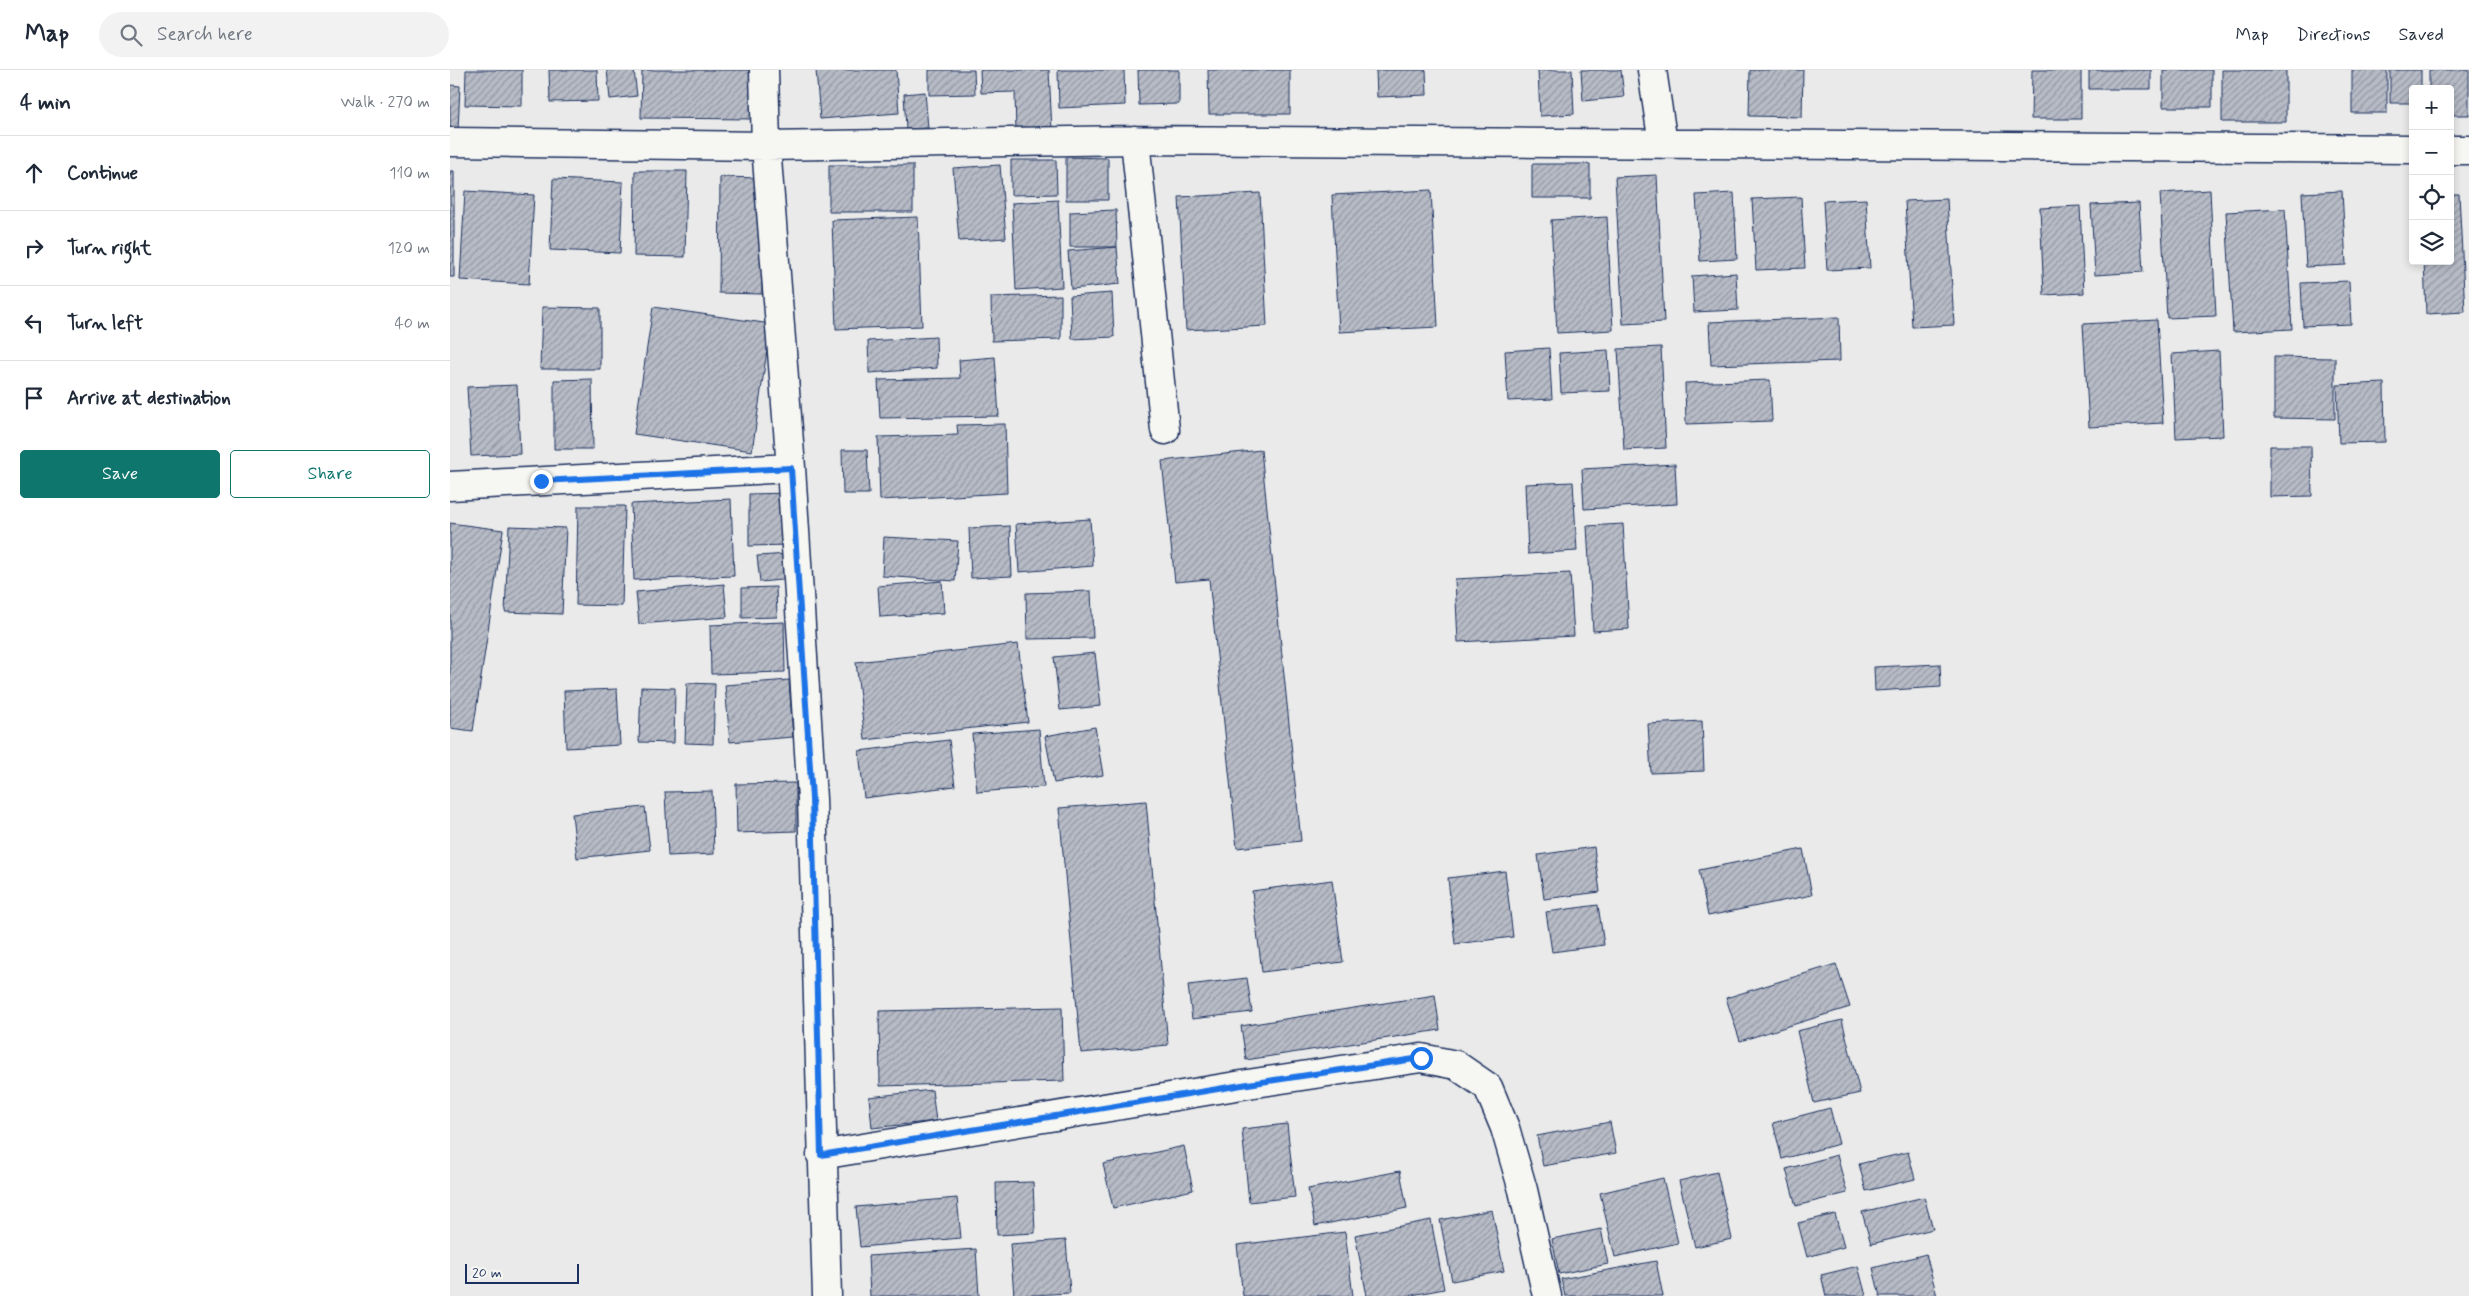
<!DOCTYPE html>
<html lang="en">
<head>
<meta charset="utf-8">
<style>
	body { margin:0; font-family:Mynerve,sans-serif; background:#f2f2f3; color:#1f2937 }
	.controls { position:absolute; right:15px; top:15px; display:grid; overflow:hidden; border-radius:5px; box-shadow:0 2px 8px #0003 }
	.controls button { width:45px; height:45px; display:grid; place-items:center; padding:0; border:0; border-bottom:1px solid #e0e1e3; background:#fff; color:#1f2937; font:25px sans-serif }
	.scale { position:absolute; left:15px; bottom:12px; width:114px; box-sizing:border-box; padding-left:5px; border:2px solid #1b2f5e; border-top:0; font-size:14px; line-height:18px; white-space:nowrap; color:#1b2f5e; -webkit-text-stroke:4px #f6f6f2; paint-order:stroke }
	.stop { position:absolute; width:15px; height:15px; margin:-11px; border:4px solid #1a73e8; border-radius:50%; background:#fff }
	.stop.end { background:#1a73e8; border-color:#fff; box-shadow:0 1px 5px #0008 }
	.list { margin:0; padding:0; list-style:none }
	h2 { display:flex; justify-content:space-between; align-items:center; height:65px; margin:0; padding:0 20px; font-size:21px }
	h2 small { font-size:16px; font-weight:400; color:#747a83 }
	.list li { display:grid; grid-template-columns:32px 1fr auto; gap:15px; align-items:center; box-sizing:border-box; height:75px; padding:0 20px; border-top:1px solid #e0e1e3 }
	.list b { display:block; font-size:19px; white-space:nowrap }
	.list em { font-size:16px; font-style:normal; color:#747a83 }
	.actions { display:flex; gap:10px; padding:15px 20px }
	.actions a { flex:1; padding:11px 0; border:1px solid #0f766e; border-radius:5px; text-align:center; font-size:18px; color:#0f766e }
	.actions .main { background:#0f766e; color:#fff }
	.icon { flex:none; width:28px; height:28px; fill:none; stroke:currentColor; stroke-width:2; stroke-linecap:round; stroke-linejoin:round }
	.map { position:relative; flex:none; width:2019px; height:1226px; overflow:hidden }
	header { display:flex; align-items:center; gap:30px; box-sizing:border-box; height:70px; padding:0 25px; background:#fff; border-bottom:1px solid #e0e1e3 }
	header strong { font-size:24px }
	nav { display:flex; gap:28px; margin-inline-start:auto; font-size:18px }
	.search { width:350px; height:45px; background:#f2f2f3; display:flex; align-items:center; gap:12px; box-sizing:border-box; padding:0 18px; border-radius:28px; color:#747a83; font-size:19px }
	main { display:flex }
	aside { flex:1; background:#fff }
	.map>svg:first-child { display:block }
	.building { fill:url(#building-hatch); stroke:#1b2f5e }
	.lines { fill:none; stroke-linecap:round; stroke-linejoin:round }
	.minor-casing { stroke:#1b2f5e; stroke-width:31 }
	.minor { stroke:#f6f6f2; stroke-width:28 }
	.route { stroke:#1a73e8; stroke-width:6 }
</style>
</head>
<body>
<header>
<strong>Map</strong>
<div class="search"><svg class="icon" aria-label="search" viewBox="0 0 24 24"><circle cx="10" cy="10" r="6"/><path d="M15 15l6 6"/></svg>Search here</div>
<nav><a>Map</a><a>Directions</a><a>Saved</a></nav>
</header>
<main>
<aside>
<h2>4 min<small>Walk · 270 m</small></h2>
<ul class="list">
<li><svg class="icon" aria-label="ahead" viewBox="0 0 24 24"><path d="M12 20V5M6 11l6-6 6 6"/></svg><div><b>Continue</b></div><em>110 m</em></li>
<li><svg class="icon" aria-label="right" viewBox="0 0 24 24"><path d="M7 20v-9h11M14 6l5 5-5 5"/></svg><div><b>Turn right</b></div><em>120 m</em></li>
<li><svg class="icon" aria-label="left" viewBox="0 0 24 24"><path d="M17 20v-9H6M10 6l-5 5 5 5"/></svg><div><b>Turn left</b></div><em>40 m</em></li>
<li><svg class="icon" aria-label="arrive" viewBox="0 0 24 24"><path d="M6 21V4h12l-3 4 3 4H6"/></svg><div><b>Arrive at destination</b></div></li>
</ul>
<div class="actions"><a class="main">Save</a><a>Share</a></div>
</aside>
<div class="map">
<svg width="2019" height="1226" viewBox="0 0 2019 1226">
	<defs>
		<pattern id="building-hatch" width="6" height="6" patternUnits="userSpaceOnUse" patternTransform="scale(1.25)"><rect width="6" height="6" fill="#b6bbc6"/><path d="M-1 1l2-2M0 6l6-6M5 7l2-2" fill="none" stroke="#9398a4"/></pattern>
	</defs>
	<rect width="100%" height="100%" fill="#e9eae9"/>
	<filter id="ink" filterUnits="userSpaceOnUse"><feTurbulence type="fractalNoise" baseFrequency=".02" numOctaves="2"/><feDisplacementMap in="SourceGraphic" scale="10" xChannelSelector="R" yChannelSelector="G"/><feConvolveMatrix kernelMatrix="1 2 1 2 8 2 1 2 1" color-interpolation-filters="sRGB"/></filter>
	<g filter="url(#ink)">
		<path class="building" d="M16,0H72V36L15,35Z
			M99,0H147L148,31L100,32Z
			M157,0H184L187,26L160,29Z
			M192,0H305V49L191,48Z
			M366,0H446L449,43L370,49Z
			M479,0H524L525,24L479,25Z
			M530,0H599L602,61L566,63L565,22L531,23Z
			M608,0H674L675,35L609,38Z
			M688,0H729V34L689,35Z
			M758,0H840V44H759Z
			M926,0H976L977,25L927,27Z
			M1088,0H1122L1124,44L1090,46Z
			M1131,0H1171L1174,27L1133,31Z
			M1300,0H1353L1352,47L1299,46Z
			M1582,0H1631V49H1581Z
			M1639,0H1701V19H1639Z
			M1713,0H1762V37H1713Z
			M1772,0H1836V52H1772Z
			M1902,0H1937V43H1902Z
			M1940,0H1971V19H1963V33H1940Z
			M1979,0H2019V45H2000V19H1979Z
			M0,15L10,16L8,60L0,59Z
			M475,22L478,58L456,59L454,24Z
			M616,87L658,88V130H616Z
			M561,90H606L607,124L561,125Z
			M1082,94H1140V128H1082Z
			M379,95H463V142H379Z
			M550,95L556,168L509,171L503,98Z
			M0,101H4V207H0Z
			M185,101H237L235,187L184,186Z
			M1207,105L1214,252L1173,254L1165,107Z
			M270,107L313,108L312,224L269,223Z
			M103,109L173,112L170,183L100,180Z
			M981,120L988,257L889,262L882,125Z
			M1760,120L1766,246L1717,248L1710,123Z
			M15,121L84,125L79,214L10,210Z
			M1892,121L1896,195L1856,197L1852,123Z
			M810,123L817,256L736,260L729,127Z
			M1284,123L1287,189L1250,191L1246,125Z
			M2000,124H2009L2015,242L1976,244L1974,191H2000Z
			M1351,127L1355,198L1306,200L1302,129Z
			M1416,129L1420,198L1377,200L1373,131Z
			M1497,129L1504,255L1462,257L1455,131Z
			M608,130L612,217L566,220L562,133Z
			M1689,133L1693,202L1645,205L1641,135Z
			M1630,136L1634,223L1594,225L1590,138Z
			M1835,139L1842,259L1783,262L1776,142Z
			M666,140L667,177H620V142Z
			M468,147L472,256L386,259L382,150Z
			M1157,147L1163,260L1107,263L1101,150Z
			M667,177L670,214L621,219L618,181Z
			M1286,203L1288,240L1244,242L1242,206Z
			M1899,211L1901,254L1853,256L1851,213Z
			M662,223L664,267L622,269L620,226Z
			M611,225V269L542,271L541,227Z
			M92,237L150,238V299H90Z
			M203,237L321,254L302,381L184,364Z
			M1389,247L1390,291L1261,295L1259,252Z
			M1707,250L1713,353L1639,357L1633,254Z
			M486,267L487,298L419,303L418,271Z
			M1211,277L1216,378L1174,380L1168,279Z
			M1099,278L1102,329L1058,331L1055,281Z
			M1158,280L1160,321L1111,323L1109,283Z
			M1769,281L1773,366L1726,368L1722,284Z
			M545,287L549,346L430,348L428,310L510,308L509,290Z
			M1824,287L1885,288V349L1824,348Z
			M142,309L143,379H104V310Z
			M1320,310L1322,351L1236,354L1235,313Z
			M1934,313L1935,372L1889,373L1887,315Z
			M67,315L70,384L21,386L17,317Z
			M555,354L557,423L430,430L428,367L508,365L507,355Z
			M1820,376H1861L1862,426L1820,427Z
			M392,380H417L419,424H393Z
			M811,380L851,771L787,778L759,509L725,512L712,391Z
			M1225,394L1227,434L1134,439L1132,399Z
			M1123,412L1127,481L1078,484L1075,414Z
			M339,423V475L299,476V424Z
			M281,429L284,506L184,510L181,434Z
			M128,436H175L172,536L126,535Z
			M640,449L643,496L569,502L566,454Z
			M0,453L53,460L23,661L0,658Z
			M1173,454L1179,559L1143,561L1137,456Z
			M59,456L116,458L112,544L55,542Z
			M560,456L562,506L521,508L519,458Z
			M434,467L508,471L505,511L432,506Z
			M339,484L342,509L310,512L307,486Z
			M1120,503L1124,566L1008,572L1005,509Z
			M492,511L494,543L430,547L428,516Z
			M274,514L277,547L189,554L186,522Z
			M326,517L327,547L292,548V518Z
			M641,521L643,568L577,569L576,523Z
			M334,552L335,602L261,604L260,555Z
			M568,574L578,652L415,670L406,592Z
			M645,583L651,636L610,640L604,587Z
			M1490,594L1491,617L1425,621L1424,597Z
			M339,610L343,667L280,672L275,615Z
			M237,613L265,614L263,674L235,673Z
			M191,617L225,618L224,673L189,672Z
			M167,619L170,675L116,678L114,621Z
			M1252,651L1254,701L1201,703L1198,654Z
			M645,657L653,705L604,713L595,666Z
			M589,659L594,717L527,722L522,664Z
			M499,670L505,716L414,728L409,681Z
			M346,713V761L287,763L286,714Z
			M262,721L264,784L218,786L215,722Z
			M696,731L718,975L631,983L609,738Z
			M195,737L200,780L127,788L122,744Z
			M1144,777L1150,822L1094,829L1088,785Z
			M1353,779L1362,825L1258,846L1249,800Z
			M1055,801L1063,867L1005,874L998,808Z
			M882,810L893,892L812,902L802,821Z
			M1148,835L1154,875L1102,882L1096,842Z
			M1386,894L1400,937L1290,971L1276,928Z
			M797,908L802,942L742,949L738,915Z
			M985,925L990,960L796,990L791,956Z
			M612,937L614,1011L430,1016L429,941Z
			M1392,950L1410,1023L1364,1033L1347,961Z
			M482,1020L486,1051L422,1058L419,1027Z
			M1380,1038L1389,1074L1332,1089L1323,1053Z
			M1160,1052L1166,1083L1093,1096L1087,1066Z
			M837,1054L845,1127L799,1132L792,1059Z
			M734,1076L743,1120L663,1138L653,1094Z
			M1458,1082L1465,1109L1416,1121L1409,1094Z
			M1387,1085L1397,1123L1346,1136L1336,1099Z
			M950,1101L957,1138L865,1156L858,1119Z
			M1267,1102L1282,1169L1245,1177L1229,1111Z
			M1213,1108L1228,1173L1165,1187L1150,1123Z
			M583,1112L585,1163L547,1165L546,1113Z
			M1474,1127L1483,1159L1421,1174L1412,1142Z
			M507,1128L511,1168L410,1177L406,1137Z
			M1042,1140L1054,1201L1002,1211L990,1150Z
			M1385,1144L1394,1177L1357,1187L1348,1153Z
			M981,1150L994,1219L957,1226H917L905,1165Z
			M1151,1159L1158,1194L1109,1204L1102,1169Z
			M895,1162L903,1226H793L787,1175Z
			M616,1170L620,1223L564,1226L560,1174Z
			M526,1179L529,1226H420L418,1186Z
			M1476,1184L1487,1226H1430L1423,1198Z
			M1206,1191L1213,1226H1115L1111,1209Z
			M1408,1196L1416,1226H1376L1371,1205Z"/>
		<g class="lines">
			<defs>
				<path id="minor" d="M1202,0L1213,74
					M685,70L715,360
					M0,72L316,76L314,0
					M2000,80H2019
					M0,416L341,398
					M371,1085L798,1014L971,988L1006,995L1038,1017L1055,1058L1073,1120L1097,1226
					M377,1226L362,729L341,398L316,76L685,70L1963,79"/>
			</defs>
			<use href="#minor" class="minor-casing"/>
			<use href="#minor" class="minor"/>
		</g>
	</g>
	<g class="lines" filter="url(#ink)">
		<path class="route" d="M91,411L341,398L362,729L371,1085L798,1014L971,988"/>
	</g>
</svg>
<div class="controls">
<button>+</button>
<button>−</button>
<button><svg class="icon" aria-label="locate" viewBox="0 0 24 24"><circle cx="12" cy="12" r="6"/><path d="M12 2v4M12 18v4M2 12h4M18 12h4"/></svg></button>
<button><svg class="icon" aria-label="layers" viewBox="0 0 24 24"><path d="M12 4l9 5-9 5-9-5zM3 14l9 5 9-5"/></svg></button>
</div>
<div class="scale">20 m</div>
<div class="stop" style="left:971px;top:988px"></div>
<div class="stop end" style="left:91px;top:411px"></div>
</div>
</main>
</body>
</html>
